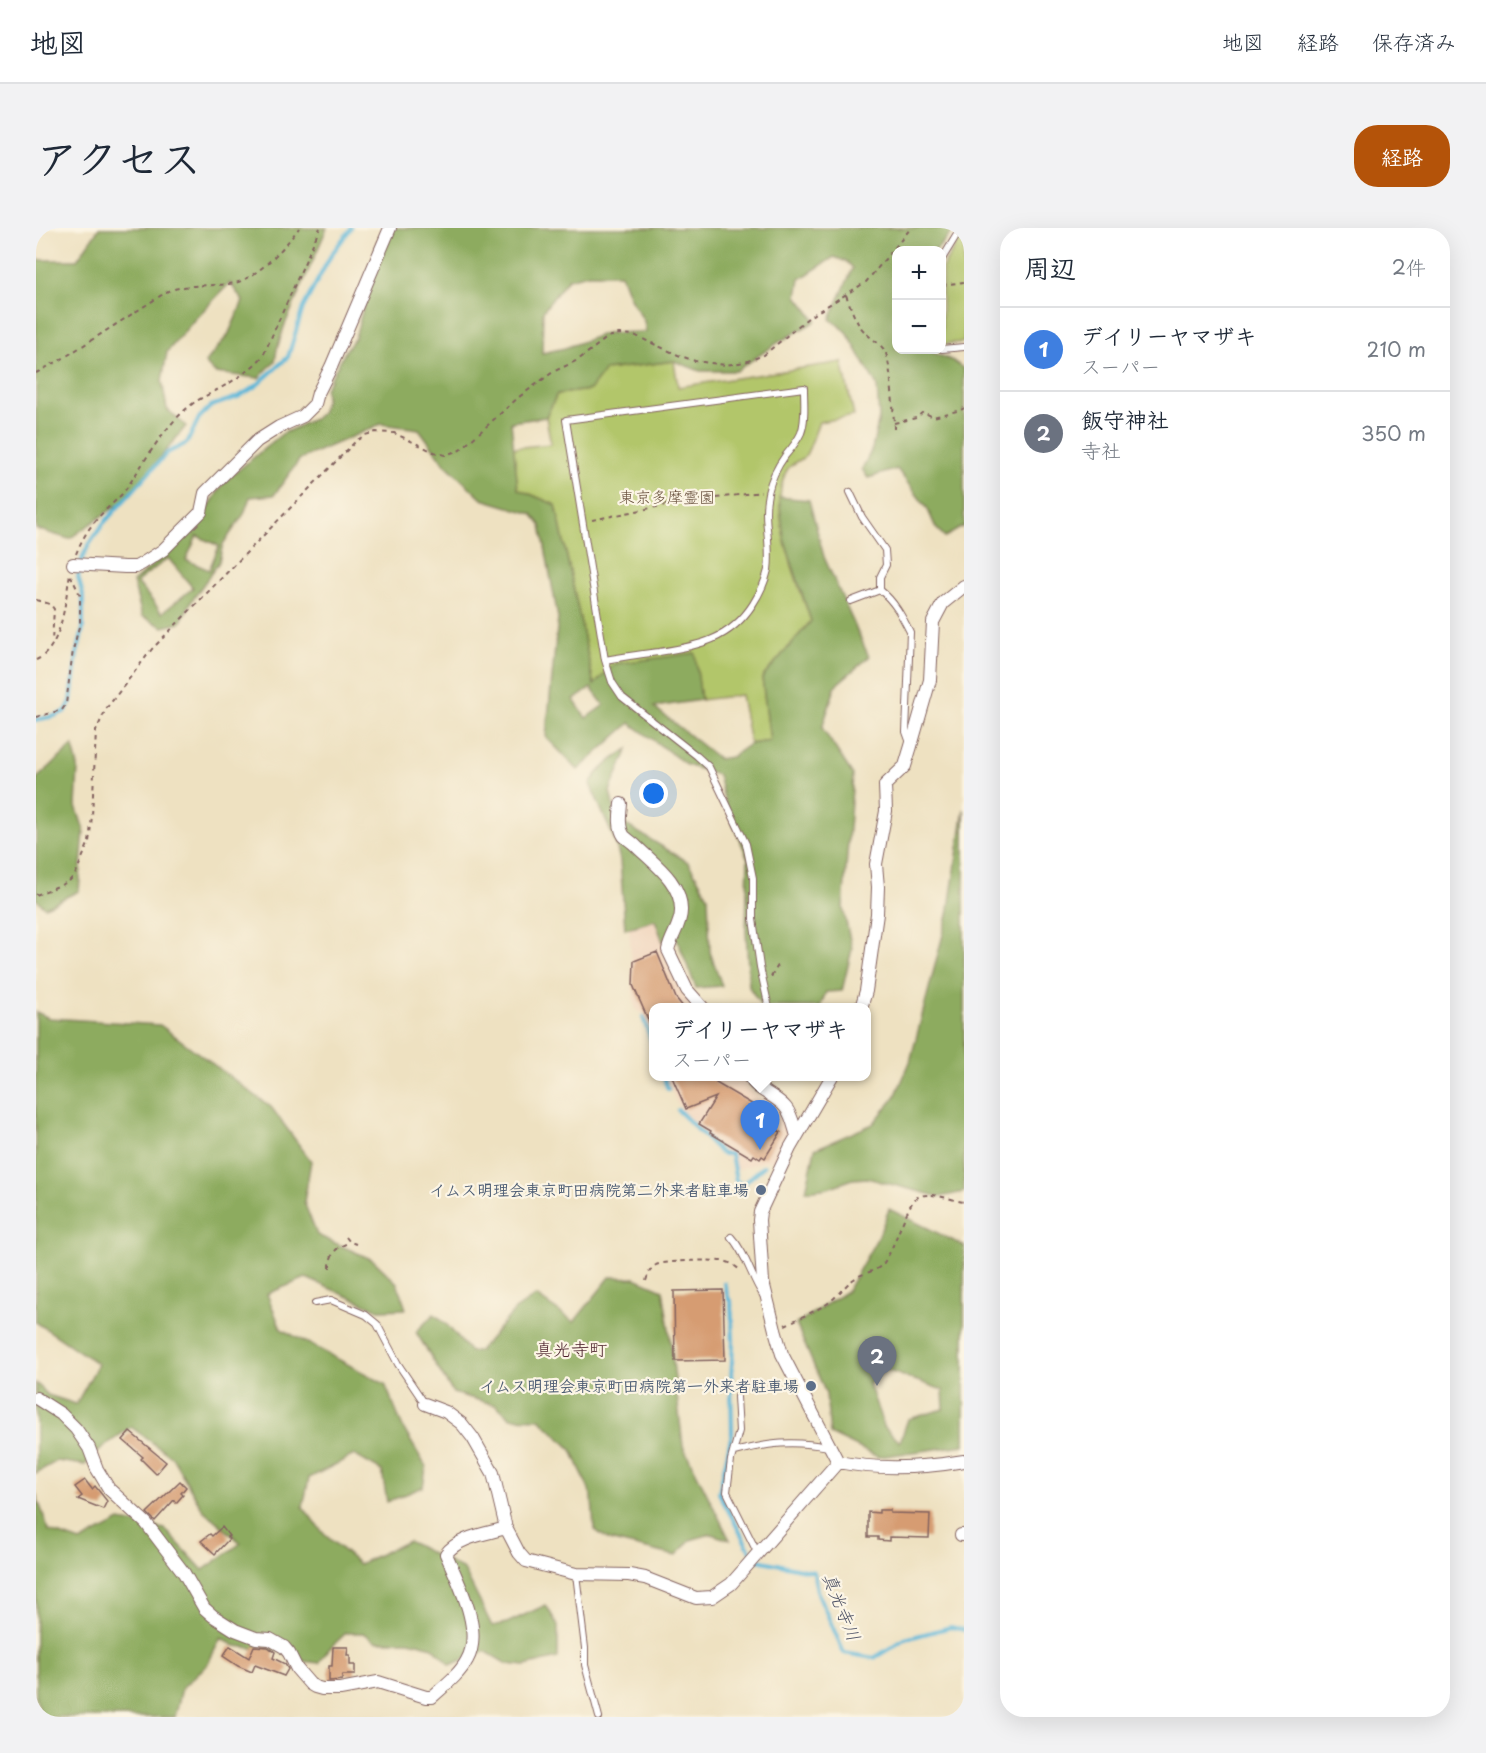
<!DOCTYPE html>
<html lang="ja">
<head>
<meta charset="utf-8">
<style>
	body { margin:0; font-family:"Playpen Sans","Klee One",sans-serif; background:#f2f2f3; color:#1f2937 }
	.controls { position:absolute; right:18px; top:18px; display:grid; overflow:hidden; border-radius:12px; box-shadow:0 6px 24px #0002 }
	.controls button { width:54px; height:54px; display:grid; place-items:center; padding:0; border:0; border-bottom:2px solid #e0e1e3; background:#fff; color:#1f2937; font:30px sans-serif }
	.you { position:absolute; left:618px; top:566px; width:21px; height:21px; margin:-15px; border:4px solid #fff; border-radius:50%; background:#1a73e8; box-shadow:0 0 0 9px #1a73e833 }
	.badge { display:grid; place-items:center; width:39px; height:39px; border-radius:50%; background:#b45309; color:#fff; font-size:20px; font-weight:700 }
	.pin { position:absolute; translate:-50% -50px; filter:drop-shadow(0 2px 3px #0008) }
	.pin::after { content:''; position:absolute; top:32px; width:21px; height:18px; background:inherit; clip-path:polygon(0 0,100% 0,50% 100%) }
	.popup { position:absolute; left:613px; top:775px; width:222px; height:78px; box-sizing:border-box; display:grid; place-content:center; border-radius:12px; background:#fff; filter:drop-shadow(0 2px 4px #0005); font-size:20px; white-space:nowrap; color:#747a83 }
	.popup b { font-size:22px; color:#1f2937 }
	.popup::after { content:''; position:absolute; left:50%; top:100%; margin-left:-12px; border:12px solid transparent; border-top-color:#fff }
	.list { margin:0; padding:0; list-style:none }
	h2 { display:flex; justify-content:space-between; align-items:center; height:78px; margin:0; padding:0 24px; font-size:26px }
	h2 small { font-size:20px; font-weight:400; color:#747a83 }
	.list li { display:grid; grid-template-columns:39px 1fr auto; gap:18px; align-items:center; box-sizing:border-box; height:84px; padding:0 24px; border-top:2px solid #e0e1e3 }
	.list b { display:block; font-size:22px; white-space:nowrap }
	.list p { margin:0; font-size:20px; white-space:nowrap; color:#747a83 }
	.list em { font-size:20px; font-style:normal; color:#747a83 }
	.map { position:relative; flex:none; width:928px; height:1489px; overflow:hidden; border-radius:24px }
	header { display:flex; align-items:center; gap:36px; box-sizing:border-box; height:84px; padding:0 30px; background:#fff; border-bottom:2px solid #e0e1e3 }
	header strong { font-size:28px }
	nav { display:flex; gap:33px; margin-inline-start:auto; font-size:21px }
	.intro { display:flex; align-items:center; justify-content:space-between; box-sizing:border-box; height:144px; padding:0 36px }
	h1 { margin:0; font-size:42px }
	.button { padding:15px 27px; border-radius:24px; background:#b45309; color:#fff; font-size:21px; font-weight:700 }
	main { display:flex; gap:36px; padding:0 36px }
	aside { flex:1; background:#fff; border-radius:24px; box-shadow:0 6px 24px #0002 }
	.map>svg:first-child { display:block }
	.built { fill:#f1d5bd }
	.green { fill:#b2c66a; stroke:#7e724a; stroke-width:1.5 }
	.forest { fill:#8dab5e; stroke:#6c6544; stroke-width:1.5; fill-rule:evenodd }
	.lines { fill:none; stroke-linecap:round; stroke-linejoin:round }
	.stream { stroke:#5ab6d8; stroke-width:4 }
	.building { fill:#d69c72 }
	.service-casing { stroke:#836360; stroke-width:8 }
	.minor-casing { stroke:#836360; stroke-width:14 }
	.path { stroke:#836360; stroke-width:2; stroke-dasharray:4.5 4.5; stroke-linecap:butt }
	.service { stroke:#fff; stroke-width:6 }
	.minor { stroke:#fff; stroke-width:12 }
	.service-dot { fill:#5c6f8a; stroke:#fcf5e5; stroke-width:2 }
	.labels { text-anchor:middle; stroke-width:4.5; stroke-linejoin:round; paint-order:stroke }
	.park-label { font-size:16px; fill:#69513e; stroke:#fcf5e5 }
	.service-label { font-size:16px; font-weight:bold; fill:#4e5e75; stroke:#fcf5e5; text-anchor:end }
	.neighbourhood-label { font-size:18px; fill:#4a1f2b; stroke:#fcf5e5 }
	.water-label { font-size:18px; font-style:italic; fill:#505468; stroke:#fcf5e5 }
</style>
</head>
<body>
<header>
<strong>地図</strong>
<nav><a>地図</a><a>経路</a><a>保存済み</a></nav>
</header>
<div class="intro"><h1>アクセス</h1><a class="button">経路</a></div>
<main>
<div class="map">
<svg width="928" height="1489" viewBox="0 0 928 1489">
	<rect width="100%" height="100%" fill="#fcf5e5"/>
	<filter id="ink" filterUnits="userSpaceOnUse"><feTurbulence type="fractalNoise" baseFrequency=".0167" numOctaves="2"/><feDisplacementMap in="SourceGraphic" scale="12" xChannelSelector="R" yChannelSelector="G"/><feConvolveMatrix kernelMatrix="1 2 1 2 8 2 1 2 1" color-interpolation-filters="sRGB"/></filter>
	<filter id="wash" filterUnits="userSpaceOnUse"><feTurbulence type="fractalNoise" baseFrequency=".008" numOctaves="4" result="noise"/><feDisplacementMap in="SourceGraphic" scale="24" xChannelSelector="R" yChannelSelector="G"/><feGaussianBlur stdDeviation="1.35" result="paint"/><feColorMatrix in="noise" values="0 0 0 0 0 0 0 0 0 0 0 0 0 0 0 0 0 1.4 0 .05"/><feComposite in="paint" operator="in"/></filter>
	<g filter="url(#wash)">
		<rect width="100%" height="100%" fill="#eee1c1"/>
		<path class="built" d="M619,692L627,714V724L647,767L660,779L618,780L617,817L608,786L600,782L598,774L593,700Z
			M629,849H707L713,861L740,878L749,889L754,900V908L740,935L732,932L700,942L696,923L689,924L644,881Z"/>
		<path class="green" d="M928,10V114L907,116H906V40L923,12Z
			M638,133L642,159L806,134L818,188L783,194C780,201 773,224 769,228C763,235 754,234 749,246C732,286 762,354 775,393L726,450L734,513L714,516L705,467L665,472L658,425L558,458L520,277L482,261L477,220L515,216L510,189L521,166L553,162L569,142Z"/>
		<path class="forest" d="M63,0H291L248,99L241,121L239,133L223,150L179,145L169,135L192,107L207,73L194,55L159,91L131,124L126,153L131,181L150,198L93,269L33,311L0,301V32H41Z
			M351,0H920L900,22H860V82L859,85L860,89V122H891L917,133L928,141V298L909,309L900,300L891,280L861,241L832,250L826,241L836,221L843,190L841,158L810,103L794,91L817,40L811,34L798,29L764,51L761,68L780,93L743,114L700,143H664L638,133L569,142L554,162L521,166L510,189L475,194L482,261L520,277L558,457L578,436L659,425L665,472L618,479L683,531L695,529L714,516L734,513L726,450L775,393L748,311L743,269L773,272L788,329L833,429L800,457L786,500L817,547L807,680L816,721L806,763L790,764L784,779H726L713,759L710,702L712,631L690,578L682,547L651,537L594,495L542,542L510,509L522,390L505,297L496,286L446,271L409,236L383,201L345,196L264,231L238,267L214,269L208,286L187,316L183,334L155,374L144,395L127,399L106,388L97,354L160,300L188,254L246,206L280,190L285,185L290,170L289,161L310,122L319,110L329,73L341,14ZM552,46H585L594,70L608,93L610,104L570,105L529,120L506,125L507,83L532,51ZM161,308L183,318L173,342L150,332ZM132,330L157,360L126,385L101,354ZM555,460L568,477L550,490L538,472Z
			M37,518L42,539L40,578L48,602L43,663L9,679L0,671V551Z
			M592,521L574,563L577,577L590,597L652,634L672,668L674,724L686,758L660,760L641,711L627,714L619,692L589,701L584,632L579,613L554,556C563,540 577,531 592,521Z
			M928,581V964L904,969L831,950L817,951L792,960L770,963L779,921L837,896L859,869L874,834L912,687Z
			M0,784L13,790L124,797L235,879L275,933L268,974L281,1007L337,1032L361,1055L370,1081L343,1082L270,1050L231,1066L245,1101L349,1156L367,1200L390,1239L387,1259L351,1274L346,1243L318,1227L273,1250L267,1279L288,1306L323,1336L372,1313L428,1342L456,1398L471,1395L510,1377L522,1398V1430L489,1438L471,1436L449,1423L414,1437L397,1419L373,1413H339L328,1405H310L293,1421L283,1435L265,1433L242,1423L199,1418L185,1410L171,1437L146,1460L139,1489H7L0,1471V1266L13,1303L44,1314L84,1293L129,1301L167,1342L205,1315L167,1282L136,1229L95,1199L62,1223L49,1237L21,1233L0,1245V1155L12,1167L40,1176L62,1136L0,1094Z
			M853,981L928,1018V1217L842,1229L794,1206L790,1166L760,1096L811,1063L843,1007ZM850,1142L907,1162L908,1181L872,1191L864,1214L848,1199L833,1156Z
			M574,1049L599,1050L627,1062L633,1101L647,1218L694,1312L675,1306L654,1312L640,1328L573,1312L558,1301L556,1269L536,1222L504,1191L475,1190L460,1177L417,1165L380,1104L398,1086L412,1098L434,1124L443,1123L479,1082L500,1068L538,1094Z"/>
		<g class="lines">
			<path class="stream" d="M0,492L19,488L30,483L35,473L41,426L47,401V367L42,349L47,328L53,317L67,296L131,225L151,215L163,190L175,178L202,169L220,158L252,129L267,80L295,27L315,0
				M607,789L618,821
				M627,848L632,861
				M642,882L686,926H695L700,953L707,956
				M707,956L728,938
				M688,1055L693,1072L695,1073L697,1113L695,1155L696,1205L683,1265L714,1323
				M722,1332L778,1344L781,1363L808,1425L838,1430L869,1411L915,1399L928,1402"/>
		</g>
		<g id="blocks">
			<path class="building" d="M621,724L640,770L648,780H618V805L597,757L598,733Z
				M636,849H678L680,855L726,882L720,890L745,904L729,930L726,928L724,931L718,927L716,930L674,905L675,903L663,896L680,869L650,881Z
				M687,1062L689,1132L639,1133L638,1063Z
				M94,1204L130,1234L120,1246L105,1231L107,1229L87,1212Z
				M49,1252L56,1261L59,1258L71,1273L67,1281L42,1271L46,1268L39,1259Z
				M144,1253L150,1259L145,1265L147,1267L140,1275L138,1272L119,1293L111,1285Z
				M843,1282H854V1285L894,1286L893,1310L853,1309V1313L842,1312V1309H832V1284L843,1285Z
				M186,1299L193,1308L191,1309L193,1311L179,1326L165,1313L174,1306L176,1308Z
				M194,1418L213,1430L218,1418L232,1419L239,1424L237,1430L249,1436L252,1441L248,1448L219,1437L216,1444L202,1438L187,1428Z
				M297,1419H312L311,1427H314V1437H319V1447H306V1452L293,1453V1438H296Z"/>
		</g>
	</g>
	<g filter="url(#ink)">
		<use href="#blocks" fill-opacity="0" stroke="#836360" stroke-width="1.5"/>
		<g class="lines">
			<defs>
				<path id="service" d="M906,31L920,8L928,4
					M906,121L928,119
					M814,264L826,289L849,322L850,337L844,349V362
					M844,362C858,373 866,388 874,404L870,504L874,515
					M815,373L844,362
					M569,432C587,429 605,426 623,424C662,418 694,412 717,376C724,365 729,355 732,342C736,316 726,291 732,265C735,251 741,239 749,228C755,221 761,214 765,205C770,192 768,174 768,160L530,192L569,432L576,454L586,469L661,528L673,539L710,616L717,650V691L724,739L733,780
					M726,861L730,848
					M695,1009C710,1025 715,1049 727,1067
					M279,1075L295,1072L330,1087L341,1096L362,1136L389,1176
					M701,1169L703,1203L695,1232L691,1264L721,1324
					M698,1224C734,1215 756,1212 793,1219
					M540,1346L549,1420V1437L563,1489"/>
				<path id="minor" d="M37,336L89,339H100L107,335L127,322L165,284L169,265L221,213L243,199L267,188L279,176L282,165L295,139L354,0
					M585,576C584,586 582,599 588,608C591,611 596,614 599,617C617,635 646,654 645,683C645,697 635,708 632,722L651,762L667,780
					M825,780L830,763L841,686L842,659L840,636L850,583L849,557L869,538L875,518L894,452L897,394L907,375L928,358
					M713,848C720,863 740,867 750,880C756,887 758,899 761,908
					M796,848L754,920L724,984L723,992L727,1054L739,1102L746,1126L802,1234C843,1242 887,1240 928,1233
					M0,1170L25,1186L40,1201L53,1220L61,1241L73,1261L110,1295L148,1345L168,1380L177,1388L199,1402L220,1410L234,1411L248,1419L253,1425L261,1441L274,1456L279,1459L286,1461H304L342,1454L390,1469H396C408,1458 423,1447 431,1432C448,1402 422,1354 410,1326C422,1309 450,1306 470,1300
					M389,1176L410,1184L426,1196L437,1210L457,1245L470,1300L483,1325L490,1333L540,1346L593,1347L609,1350L660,1370L676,1369L695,1356L802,1234
					M925,1307H928"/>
			</defs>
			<use href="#service" class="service-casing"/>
			<use href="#minor" class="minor-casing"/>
			<path class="path" d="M906,57L928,54
				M810,67C815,79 819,95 829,104C835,111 844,115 849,123C855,135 858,186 858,201
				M0,145L26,131L132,63C154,55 177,59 199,55C221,50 250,18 263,0
				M858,195L880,190L887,184L897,189L925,182L928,180
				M556,292L635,276L725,264
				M40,326C45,313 52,301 61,291C70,280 82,272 90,261C110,232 127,199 155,177C162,171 170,168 179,163C196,154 214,143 227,128L284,0
				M0,372L14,376L18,381L16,413
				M0,432C27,420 29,371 34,346
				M0,489L26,482L30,476L37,422L44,395V367L35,348
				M0,667L32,654L39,647L53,614L56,588L60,503L70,481L116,421L320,213L329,207L340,204L358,205L398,224L409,227L424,222L483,169L517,144L542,132L572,109L583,106L598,107L642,127L659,133L690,137L709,134L728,127L773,89L830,54L875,0
				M735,749L744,734
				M310,1009L314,1014L320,1016
				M294,1040C294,1024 300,1020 314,1014
				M610,1053C612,1046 614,1041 620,1037C626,1033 683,1031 691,1034C695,1035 700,1039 703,1041
				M749,1097C763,1090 778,1084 791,1076C801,1069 808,1058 818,1051C827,1044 843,1044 849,1033C858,1020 871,978 879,971C891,961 914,972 928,974"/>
			<use href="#service" class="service"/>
			<use href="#minor" class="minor"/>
		</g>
	</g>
	<g class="service-dot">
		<circle cx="725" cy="962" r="6"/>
		<circle cx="775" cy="1158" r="6"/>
	</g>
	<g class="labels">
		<g class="park-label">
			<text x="631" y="275">東京多摩霊園</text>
		</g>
		<g class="service-label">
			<text x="713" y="968">イムス明理会東京町田病院第二外来者駐車場</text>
			<text x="763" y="1164">イムス明理会東京町田病院第一外来者駐車場</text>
		</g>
		<g class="neighbourhood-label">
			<text x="535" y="1128">真光寺町</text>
		</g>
		<g class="water-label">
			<text transform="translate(805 1379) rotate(68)" y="6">真光寺川</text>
		</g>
	</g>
</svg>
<div class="controls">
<button>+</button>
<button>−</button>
</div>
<div class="you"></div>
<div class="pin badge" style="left:724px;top:922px;background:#3f7fe0">1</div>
<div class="popup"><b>デイリーヤマザキ</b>スーパー</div>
<div class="pin badge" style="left:841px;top:1158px;background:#6b7280">2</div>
</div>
<aside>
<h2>周辺<small>2件</small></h2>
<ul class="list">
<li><span class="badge" style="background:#3f7fe0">1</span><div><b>デイリーヤマザキ</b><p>スーパー</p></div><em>210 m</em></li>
<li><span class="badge" style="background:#6b7280">2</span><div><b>飯守神社</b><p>寺社</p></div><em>350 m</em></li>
</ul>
</aside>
</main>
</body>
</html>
